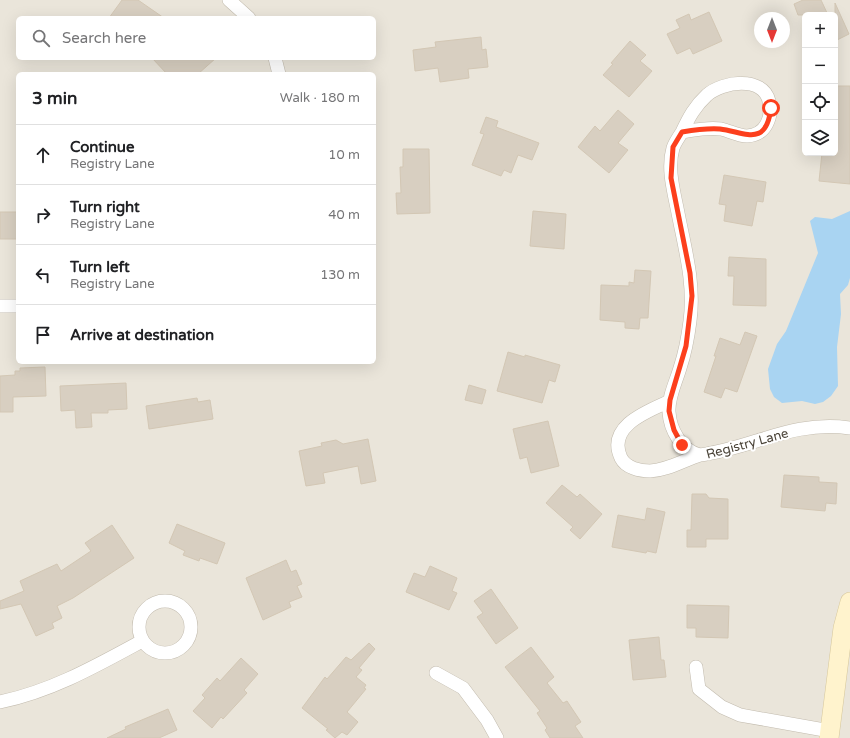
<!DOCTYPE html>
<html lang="en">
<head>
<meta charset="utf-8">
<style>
	body { margin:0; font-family:"Varela Round",sans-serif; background:#f2f2f2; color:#202124 }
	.controls { position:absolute; right:12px; top:12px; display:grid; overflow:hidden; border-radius:6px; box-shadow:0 4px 16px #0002 }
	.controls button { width:36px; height:36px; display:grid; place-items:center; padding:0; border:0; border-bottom:1px solid #e0e0e0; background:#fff; color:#202124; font:20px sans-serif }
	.compass { position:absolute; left:754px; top:12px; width:36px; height:36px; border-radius:50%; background:#fff; box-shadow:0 4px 16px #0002; rotate:180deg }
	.stop { position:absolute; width:12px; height:12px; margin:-9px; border:3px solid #fc3f1d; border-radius:50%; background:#fff }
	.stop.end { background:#fc3f1d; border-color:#fff; box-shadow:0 1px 4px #0008 }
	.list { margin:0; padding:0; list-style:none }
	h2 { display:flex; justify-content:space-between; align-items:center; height:52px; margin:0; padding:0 16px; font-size:17px }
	h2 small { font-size:13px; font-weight:400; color:#757577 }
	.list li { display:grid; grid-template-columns:26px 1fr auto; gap:12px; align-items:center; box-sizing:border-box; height:60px; padding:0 16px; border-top:1px solid #e0e0e0 }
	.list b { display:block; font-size:15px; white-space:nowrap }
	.list p { margin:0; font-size:13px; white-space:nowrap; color:#757577 }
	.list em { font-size:13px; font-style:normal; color:#757577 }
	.icon { flex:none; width:22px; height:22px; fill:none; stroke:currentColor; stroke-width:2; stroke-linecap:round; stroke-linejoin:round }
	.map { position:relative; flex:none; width:850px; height:738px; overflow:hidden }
	.search { position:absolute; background:#fff; box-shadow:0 4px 16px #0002; left:16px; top:16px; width:360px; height:44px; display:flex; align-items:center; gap:10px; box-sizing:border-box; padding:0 14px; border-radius:6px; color:#757577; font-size:15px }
	.panel { position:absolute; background:#fff; box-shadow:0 4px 16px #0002; left:16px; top:72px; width:360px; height:292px; border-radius:6px }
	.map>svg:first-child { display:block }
	.residential { fill:#eae5da; fill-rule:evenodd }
	.water { fill:#a9d4f2 }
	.building { fill:#d8cfc1; stroke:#d3c7b4 }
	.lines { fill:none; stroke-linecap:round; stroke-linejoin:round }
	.street-casing { stroke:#c2bbae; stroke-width:14 }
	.secondary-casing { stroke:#d6c79b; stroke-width:20 }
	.street { stroke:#fff; stroke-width:13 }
	.secondary { stroke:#fff3cd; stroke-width:19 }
	.route { stroke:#fc3f1d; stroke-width:5 }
	.labels { text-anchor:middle; stroke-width:4; stroke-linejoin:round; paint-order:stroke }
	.street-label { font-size:13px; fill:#4b4439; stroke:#fff }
</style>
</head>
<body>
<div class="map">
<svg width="850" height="738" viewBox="0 0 850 738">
	<rect width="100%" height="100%" fill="#f6f3ec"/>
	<path class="residential" d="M0,0H850V738H0ZM805,15H835V153H805ZM18,18H374V58H18ZM760,18H784V42H760ZM18,74H374V362H18Z"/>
	<path class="water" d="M850,211V278L848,285L840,294L841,314L837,347L838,386L831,396L823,402L815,404L802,401L782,403L774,397L770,389L768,369L777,344L786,331L818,253L810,221L815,217L832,219Z"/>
	<path class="building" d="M122,0H138L164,18H109Z
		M803,0H821L828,15H798L794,4Z
		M835,3L849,34L835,41Z
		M709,12L722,41L693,54L690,48L677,54L667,34L680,28L676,20L689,14L691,20Z
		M481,37L482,50L486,49L488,67L468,69L469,78L440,82L438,68L415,71L413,50L436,47L435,42Z
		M630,41L646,55L640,61L652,71L629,97L603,75L613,64L611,63Z
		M152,58H216L198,74H167Z
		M835,86H850V184L819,181L822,153H835Z
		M618,110L634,124L618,143L628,150L609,173L578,147L595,126L600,131Z
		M486,117L498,121L496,127L539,143L532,160L518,155L511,173L504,170L501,176L472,165L484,134L480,133Z
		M403,149H429L430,213L397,214L396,193H401L400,167H403Z
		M724,175L766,182L763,202L757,201L752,226L724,221L726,205L719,204Z
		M533,211L566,214L564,249L530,246Z
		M0,212H18V239H0Z
		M729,257L766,259V306L733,305L734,276H728Z
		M635,270L651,271L648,318H640L639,329L625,328V322L600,320L601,285L629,286V282L634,283Z
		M745,332L757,336L737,392L725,388L721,398L704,392L716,356H714L720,338L740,345Z
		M508,352L525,357V355L560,365L555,382L549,380L542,403L497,391Z
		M45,367L46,396L13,397V412H0V376L15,375V371H20V368Z
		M126,383L127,409L108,410V413H91L92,427L76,428L75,410L61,411L60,386Z
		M469,385L486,390L482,404L465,400Z
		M197,398L198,402L210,400L213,419L149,429L146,406Z
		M548,421L559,466L531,473L527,457L520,459L513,429Z
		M368,439L376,481L361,484L358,466L323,473L325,483L306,486L299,451L322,446L321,443L336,440L343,444Z
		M784,475L819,477V482L837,483L836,504L826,503L825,511L781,507Z
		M562,485L577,497L580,494L602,514L580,539L570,530L573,527L546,503Z
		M692,494H706L709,498L728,499V539H706V547H687V530H691Z
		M647,508L665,512L656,553L647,551L646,553L612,547L618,515L645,520Z
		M177,524L225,543L217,564L200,558L199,561L183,555L185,551L169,543Z
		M112,525L134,558L73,598L57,606L62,618L52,623L54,628L36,636L21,604L0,609V601L24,591L20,581L57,564L61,571L91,551L85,543Z
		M286,560L291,572L296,570L302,584L297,586L302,597L289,602L291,607L263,620L246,578Z
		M430,566L457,578L452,591L457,593L449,610L406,592L414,573L425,577Z
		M491,589L518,628L496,644L477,617L483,613L474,601Z
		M687,605L729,606L728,638L696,637V628H687Z
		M659,637L661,660H664L666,677L633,680L629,640Z
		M369,643L375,649L359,668L362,670L356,677L366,685L364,688L366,689L347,712L358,722L347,735L342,732L335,738L326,730L328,729L302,708L325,677L327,679L346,657L351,660Z
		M531,647L554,677L547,683L563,703L567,701L581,722L575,726L583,738H550L545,730L547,728L537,713L540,711L505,667Z
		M241,658L258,674L244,690L247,693L223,719L221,717L212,728L193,711L205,698L202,695L217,678L220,681Z
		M168,709L177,730L159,738H107L126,729L125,727Z"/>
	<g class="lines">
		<defs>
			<path id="street" d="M229,0L249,18
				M275,58L279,74
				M682,132C695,130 708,127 721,129C730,131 738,136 747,136C766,135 773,117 769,101C763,76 723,81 707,95C695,106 689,117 682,132C679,137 675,142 673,148C667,169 674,192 678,213C685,249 695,284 690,321C688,337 685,353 680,368C676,382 668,397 669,412C670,430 682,451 700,455C754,448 791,420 850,428
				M0,306H18
				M670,401C648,411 606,426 621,458C626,468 640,471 650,471C668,470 684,460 700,455
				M139 627a26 26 0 1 1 52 0a26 26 0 1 1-52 0Z
				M696,667L699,689L722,707L740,715L830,731
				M436,673L463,688L487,720L497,738
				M0,702C52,691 96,666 142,641"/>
			<path id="secondary" d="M829,738L843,628L850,602"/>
		</defs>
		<use href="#street" class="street-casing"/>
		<use href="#secondary" class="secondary-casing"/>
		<use href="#street" class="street"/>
		<use href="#secondary" class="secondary"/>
	</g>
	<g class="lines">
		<path class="route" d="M682,445L674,430L669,411L670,400L686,346L692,296L690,273L671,178L673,147L682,132C694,130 707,128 720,129C745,132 766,148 771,108"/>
	</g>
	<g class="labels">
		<g class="street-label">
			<text transform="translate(747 443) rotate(-15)" y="5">Registry Lane</text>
		</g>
	</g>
</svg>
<div class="controls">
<button>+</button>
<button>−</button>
<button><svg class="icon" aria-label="locate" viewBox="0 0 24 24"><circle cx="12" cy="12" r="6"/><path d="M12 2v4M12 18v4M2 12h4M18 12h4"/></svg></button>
<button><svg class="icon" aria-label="layers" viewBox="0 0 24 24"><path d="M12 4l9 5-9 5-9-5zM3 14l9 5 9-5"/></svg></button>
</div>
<svg class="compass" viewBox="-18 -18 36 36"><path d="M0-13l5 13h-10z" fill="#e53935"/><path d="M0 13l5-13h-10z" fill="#757577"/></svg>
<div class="stop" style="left:771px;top:108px"></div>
<div class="stop end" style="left:682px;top:445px"></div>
<div class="search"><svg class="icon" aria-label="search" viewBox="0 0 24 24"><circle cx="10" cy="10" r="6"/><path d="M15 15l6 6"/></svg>Search here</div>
<section class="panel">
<h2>3 min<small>Walk · 180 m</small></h2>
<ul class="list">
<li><svg class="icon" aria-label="ahead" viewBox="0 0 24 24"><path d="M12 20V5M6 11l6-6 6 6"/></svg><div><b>Continue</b><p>Registry Lane</p></div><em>10 m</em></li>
<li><svg class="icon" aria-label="right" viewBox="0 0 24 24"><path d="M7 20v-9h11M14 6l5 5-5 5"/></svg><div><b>Turn right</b><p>Registry Lane</p></div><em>40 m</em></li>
<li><svg class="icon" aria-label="left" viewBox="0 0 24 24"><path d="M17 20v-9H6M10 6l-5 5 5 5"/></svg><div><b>Turn left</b><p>Registry Lane</p></div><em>130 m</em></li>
<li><svg class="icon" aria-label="arrive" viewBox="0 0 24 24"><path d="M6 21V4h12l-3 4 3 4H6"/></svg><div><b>Arrive at destination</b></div></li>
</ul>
</section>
</div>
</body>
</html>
